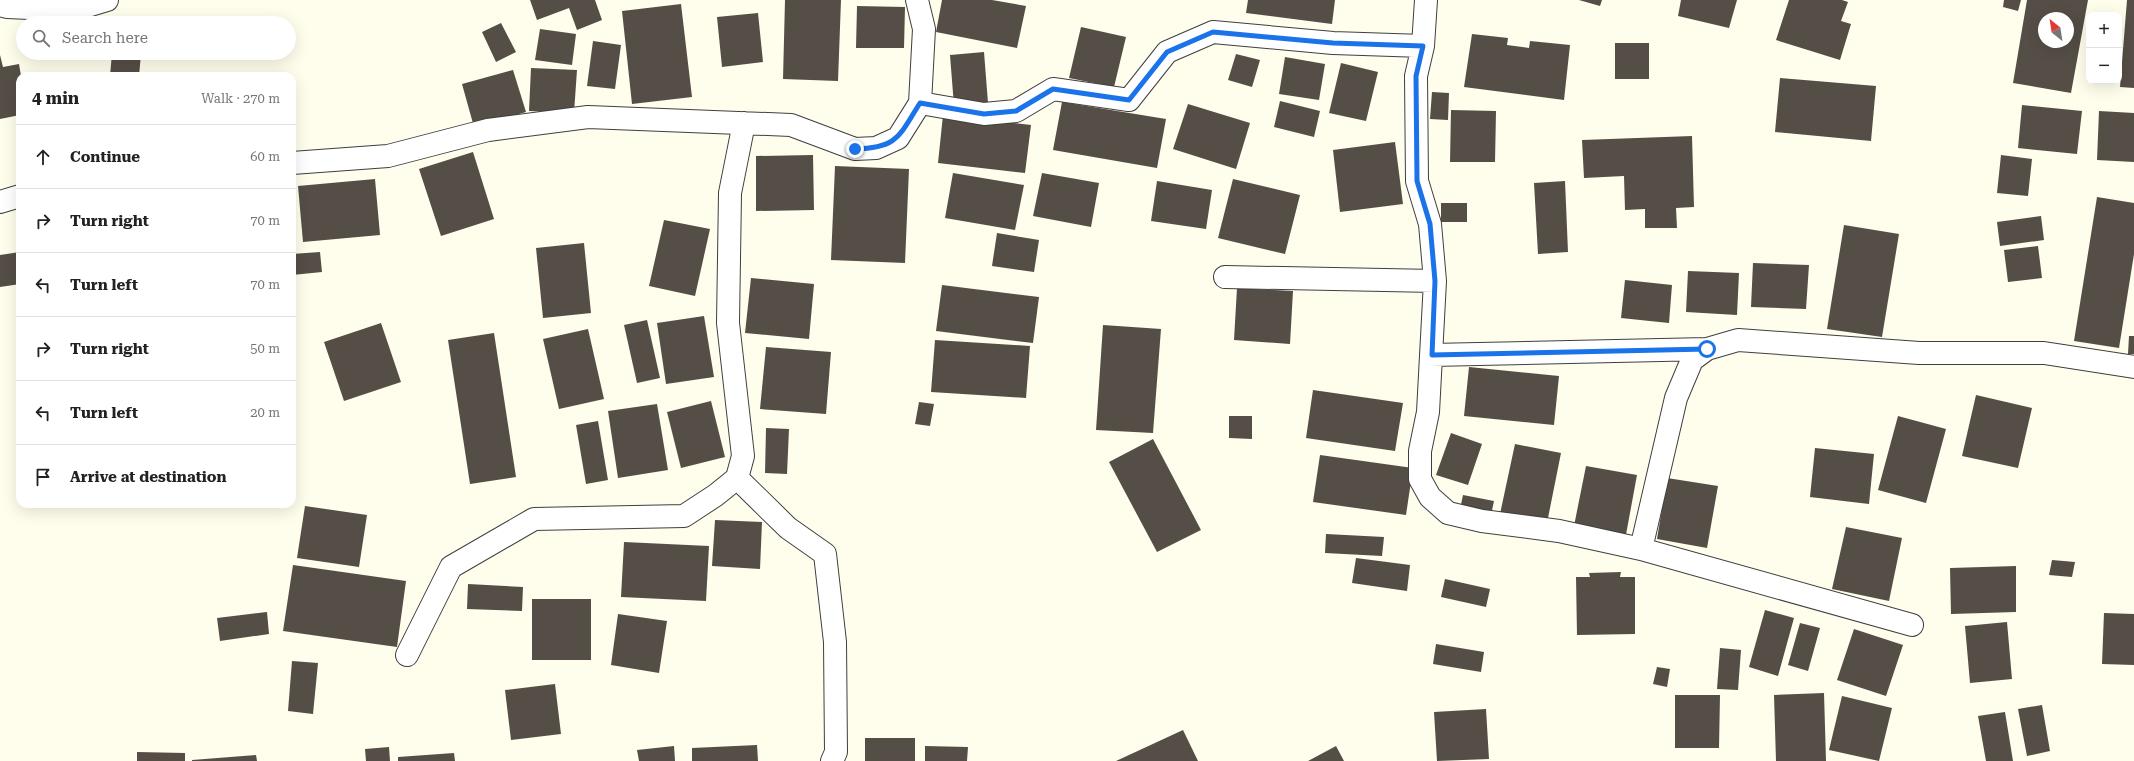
<!DOCTYPE html>
<html lang="en">
<head>
<meta charset="utf-8">
<style>
	body { margin:0; font-family:"Roboto Serif",serif; background:#f2f2f2; color:#222 }
	.controls { position:absolute; right:12px; top:12px; display:grid; overflow:hidden; border-radius:8px; box-shadow:0 4px 16px #0002 }
	.controls button { width:36px; height:36px; display:grid; place-items:center; padding:0; border:0; border-bottom:1px solid #e0e0e0; background:#fff; color:#222; font:20px sans-serif }
	.compass { position:absolute; left:2038px; top:12px; width:36px; height:36px; border-radius:50%; background:#fff; box-shadow:0 4px 16px #0002; rotate:330deg }
	.stop { position:absolute; width:12px; height:12px; margin:-9px; border:3px solid #1a73e8; border-radius:50%; background:#fff }
	.stop.end { background:#1a73e8; border-color:#fff; box-shadow:0 1px 4px #0008 }
	.list { margin:0; padding:0; list-style:none }
	h2 { display:flex; justify-content:space-between; align-items:center; height:52px; margin:0; padding:0 16px; font-size:17px }
	h2 small { font-size:13px; font-weight:400; color:#767676 }
	.list li { display:grid; grid-template-columns:26px 1fr auto; gap:12px; align-items:center; box-sizing:border-box; height:64px; padding:0 16px; border-top:1px solid #e0e0e0 }
	.list b { display:block; font-size:15px; white-space:nowrap }
	.list em { font-size:13px; font-style:normal; color:#767676 }
	.icon { flex:none; width:22px; height:22px; fill:none; stroke:currentColor; stroke-width:2; stroke-linecap:round; stroke-linejoin:round }
	.map { position:relative; flex:none; width:2134px; height:761px; overflow:hidden }
	.search { position:absolute; background:#fff; box-shadow:0 4px 16px #0002; left:16px; top:16px; width:280px; height:44px; display:flex; align-items:center; gap:10px; box-sizing:border-box; padding:0 14px; border-radius:22px; color:#767676; font-size:15px }
	.panel { position:absolute; background:#fff; box-shadow:0 4px 16px #0002; left:16px; top:72px; width:280px; height:436px; border-radius:12px }
	.map>svg:first-child { display:block }
	.building { fill:#554e47; fill-rule:evenodd }
	.lines { fill:none; stroke-linecap:round; stroke-linejoin:round }
	.minor-casing { stroke:#3f3f3f; stroke-width:24 }
	.minor { stroke:#fff; stroke-width:22 }
	.route { stroke:#1a73e8; stroke-width:5 }
</style>
</head>
<body>
<div class="map">
<svg width="2134" height="761" viewBox="0 0 2134 761">
	<rect width="100%" height="100%" fill="#fffdeb"/>
	<path class="building" d="M530,0H595L602,20L577,30L569,8L537,20Z
		M785,0H841L838,81L783,79Z
		M942,0H992L1026,6L1017,48L936,32Z
		M1248,0H1335L1332,24L1246,13Z
		M1579,0H1602L1600,6Z
		M1681,0H1737L1729,28L1678,16Z
		M1789,0H1842L1848,2L1841,21L1851,24L1840,60L1776,40Z
		M2004,0H2021L2018,11L2003,7Z
		M2027,0H2088L2071,93L2013,83ZM2044,18H2068V42H2044Z
		M2127,0H2134V88L2120,87Z
		M681,4L692,97L632,104L622,11Z
		M857,6L905,7L904,48H856Z
		M758,13L763,62L722,67L717,17Z
		M501,23L516,52L496,62L482,32Z
		M1081,27L1126,37L1114,87L1069,78Z
		M540,29L576,34L572,65L535,60Z
		M1472,34L1508,38L1507,45L1529,48L1530,41L1570,45L1564,100L1464,87Z
		M593,41L621,45L615,89L587,86Z
		M1615,43H1649V79H1615Z
		M984,52L988,103L954,106L950,55Z
		M112,53L141,54L139,76H110Z
		M1236,54L1260,60L1252,87L1228,80Z
		M0,55L3,67L19,64L21,76L20,115L0,119Z
		M1285,57L1325,64L1319,100L1279,94Z
		M1341,63L1378,72L1366,121L1329,113Z
		M531,68L577,70L574,113L529,111Z
		M513,70L526,112L474,127L462,84Z
		M37,72L99,74V76H37Z
		M1780,78L1876,86L1871,141L1775,132Z
		M1432,92L1449,93L1448,120L1430,119Z
		M1280,101L1320,111L1314,137L1274,127Z
		M1062,102L1166,119L1157,168L1053,150Z
		M1188,104L1250,123L1236,169L1173,149Z
		M2022,105L2082,111L2077,154L2018,148Z
		M1451,110L1496,111L1495,162H1450Z
		M2099,111L2134,113V162L2097,160Z
		M943,115L1031,125L1025,173L938,163Z
		M1692,136L1694,207L1676,208L1677,228H1645V209L1625,210L1624,176L1584,178L1582,140Z
		M1395,142L1403,204L1340,212L1333,150Z
		M473,152L494,219L441,236L419,169Z
		M813,155L814,210L756,211V156Z
		M2001,155L2032,159L2028,196L1997,193Z
		M835,166L909,169L905,263L831,260Z
		M953,173L1024,185L1015,230L945,218Z
		M1042,173L1099,183L1091,227L1033,216Z
		M375,179L380,235L303,242L298,186Z
		M1233,179L1300,195L1285,254L1218,238Z
		M1157,181L1212,190L1206,229L1151,221Z
		M1565,181L1568,252L1538,254L1534,183Z
		M2097,197L2134,203V254L2119,348L2074,341Z
		M1441,203H1467V222H1441Z
		M2041,216L2044,240L2000,246L1997,222Z
		M664,220L710,229L695,296L649,286Z
		M1844,225L1899,234L1882,337L1827,329Z
		M997,233L1039,240L1034,272L992,266Z
		M584,243L591,313L543,318L536,248Z
		M2038,246L2042,278L2008,282L2004,250Z
		M20,252V284L0,287V255Z
		M320,252L322,272L292,275V254Z
		M1753,263L1809,265L1806,309L1751,307Z
		M1688,271L1739,273L1737,315L1686,312Z
		M751,278L814,284L809,339L745,333Z
		M1625,280L1672,285L1669,323L1621,318Z
		M942,285L1039,297L1033,343L936,331Z
		M1237,288L1293,291L1290,344L1234,340Z
		M704,316L714,377L666,384L657,323Z
		M647,320L660,378L637,383L624,325Z
		M381,323L401,382L344,401L324,342Z
		M1103,325L1161,329L1153,433L1096,430Z
		M588,329L604,399L559,409L543,339Z
		M494,333L516,477L470,484L448,340Z
		M2129,336H2134V354H2128Z
		M935,340L1030,346L1026,398L931,392Z
		M766,347L831,352L826,414L760,409Z
		M20,363V391H19L16,364Z
		M1469,367L1559,376L1554,425L1464,416Z
		M1313,390L1403,403L1395,451L1306,438Z
		M1976,395L2032,408L2018,468L1962,456Z
		M711,401L725,457L681,468L667,412Z
		M919,402L934,404L930,426L915,424Z
		M657,404L668,470L618,478L608,411Z
		M1229,416H1252V439L1229,438Z
		M1898,416L1946,429L1926,503L1878,490Z
		M598,421L608,480L586,484L576,425Z
		M766,428L789,429L787,474L765,473Z
		M1451,433L1482,444L1468,485L1436,475Z
		M1153,439L1201,530L1157,552L1109,462Z
		M1515,444L1561,453L1547,523L1500,514Z
		M1815,448L1874,454L1869,504L1810,497Z
		M1320,455L1413,468L1406,515L1313,502Z
		M1586,466L1637,475L1625,540L1573,531Z
		M1667,478L1718,486L1707,548L1657,539Z
		M1463,495L1494,501L1490,520L1459,514Z
		M305,506L367,515L359,567L297,558Z
		M715,520L762,522L760,569L712,566Z
		M1846,527L1902,538L1889,601L1832,589Z
		M1326,534L1384,537L1382,556L1325,553Z
		M624,542L709,546L706,601L621,597Z
		M1356,558L1410,565L1407,591L1352,583Z
		M2052,560L2075,562L2072,577L2049,575Z
		M293,565L406,581L397,647L283,631Z
		M2016,566V612L1951,614L1950,568Z
		M1621,572L1620,577H1635V634L1577,635L1576,577H1590L1589,573Z
		M1445,579L1490,589L1486,607L1441,597Z
		M468,584L523,587L522,611L467,609Z
		M532,599H591V660H532Z
		M1765,610L1794,618L1778,676L1749,667Z
		M267,612L269,634L220,641L217,618Z
		M2104,613L2134,614V665L2102,664Z
		M618,614L667,621L659,673L611,665Z
		M2007,622L2012,679L1970,683L1965,626Z
		M1800,623L1820,628L1808,671L1788,665Z
		M1854,629L1903,645L1886,696L1837,680Z
		M1436,644L1484,652L1481,672L1433,664Z
		M1720,648L1741,650L1738,690L1717,689Z
		M292,661L318,663L313,714L288,711Z
		M1657,667L1670,669L1667,687L1653,684Z
		M555,684L561,734L511,740L505,690Z
		M1824,693L1826,761H1776L1774,695Z
		M1675,695H1720L1719,748H1675Z
		M1842,696L1892,708L1879,761L1829,750Z
		M2042,705L2050,751L2027,756L2018,709Z
		M1486,709L1489,759L1437,761L1434,712Z
		M2005,712L2013,761H1986L1978,716Z
		M1183,730L1198,761H1116Z
		M865,738H915V761H865Z
		M757,745L758,761H692V748Z
		M674,746L675,761H639L637,750Z
		M925,746L968,747L967,761H925Z
		M1336,746L1344,761H1308Z
		M389,747L390,761H366L365,749Z
		M137,752L185,753V761H137Z
		M454,753L455,761H398V757Z
		M256,755L257,761H192V760Z"/>
	<g class="lines">
		<defs>
			<path id="minor" d="M1426,0L1423,46L1416,76L1417,181L1430,224L1435,281L1428,412L1420,451V479L1430,497L1448,513L1482,521L1559,531L1641,549L1912,625
				M0,5L7,7L74,10L107,0
				M920,103L984,114L1016,111L1053,89L1129,100L1167,52L1213,32L1333,43L1423,46
				M292,163L388,156L488,130L588,117L791,125L855,149L876,148L898,138L920,103L924,29L917,0
				M0,202L20,196
				M1225,277L1435,281
				M1431,355L1707,349
				M737,478L788,528L825,554L835,642L836,752L832,761
				M1641,549L1676,398L1692,360L1707,349L1738,340L1919,353H2044L2134,367
				M407,655L451,567L534,519L684,516L716,495L737,478L743,456L728,323L730,193L744,123"/>
		</defs>
		<use href="#minor" class="minor-casing"/>
		<use href="#minor" class="minor"/>
	</g>
	<g class="lines">
		<path class="route" d="M855,149C898,148 899,136 920,103L984,114L1016,111L1053,89L1129,100L1167,52L1213,32L1333,43L1423,46L1416,76L1417,181L1430,224L1435,281L1432,355L1707,349"/>
	</g>
</svg>
<div class="controls">
<button>+</button>
<button>−</button>
</div>
<svg class="compass" viewBox="-18 -18 36 36"><path d="M0-13l5 13h-10z" fill="#e53935"/><path d="M0 13l5-13h-10z" fill="#767676"/></svg>
<div class="stop" style="left:1707px;top:349px"></div>
<div class="stop end" style="left:855px;top:149px"></div>
<div class="search"><svg class="icon" aria-label="search" viewBox="0 0 24 24"><circle cx="10" cy="10" r="6"/><path d="M15 15l6 6"/></svg>Search here</div>
<section class="panel">
<h2>4 min<small>Walk · 270 m</small></h2>
<ul class="list">
<li><svg class="icon" aria-label="ahead" viewBox="0 0 24 24"><path d="M12 20V5M6 11l6-6 6 6"/></svg><div><b>Continue</b></div><em>60 m</em></li>
<li><svg class="icon" aria-label="right" viewBox="0 0 24 24"><path d="M7 20v-9h11M14 6l5 5-5 5"/></svg><div><b>Turn right</b></div><em>70 m</em></li>
<li><svg class="icon" aria-label="left" viewBox="0 0 24 24"><path d="M17 20v-9H6M10 6l-5 5 5 5"/></svg><div><b>Turn left</b></div><em>70 m</em></li>
<li><svg class="icon" aria-label="right" viewBox="0 0 24 24"><path d="M7 20v-9h11M14 6l5 5-5 5"/></svg><div><b>Turn right</b></div><em>50 m</em></li>
<li><svg class="icon" aria-label="left" viewBox="0 0 24 24"><path d="M17 20v-9H6M10 6l-5 5 5 5"/></svg><div><b>Turn left</b></div><em>20 m</em></li>
<li><svg class="icon" aria-label="arrive" viewBox="0 0 24 24"><path d="M6 21V4h12l-3 4 3 4H6"/></svg><div><b>Arrive at destination</b></div></li>
</ul>
</section>
</div>
</body>
</html>
